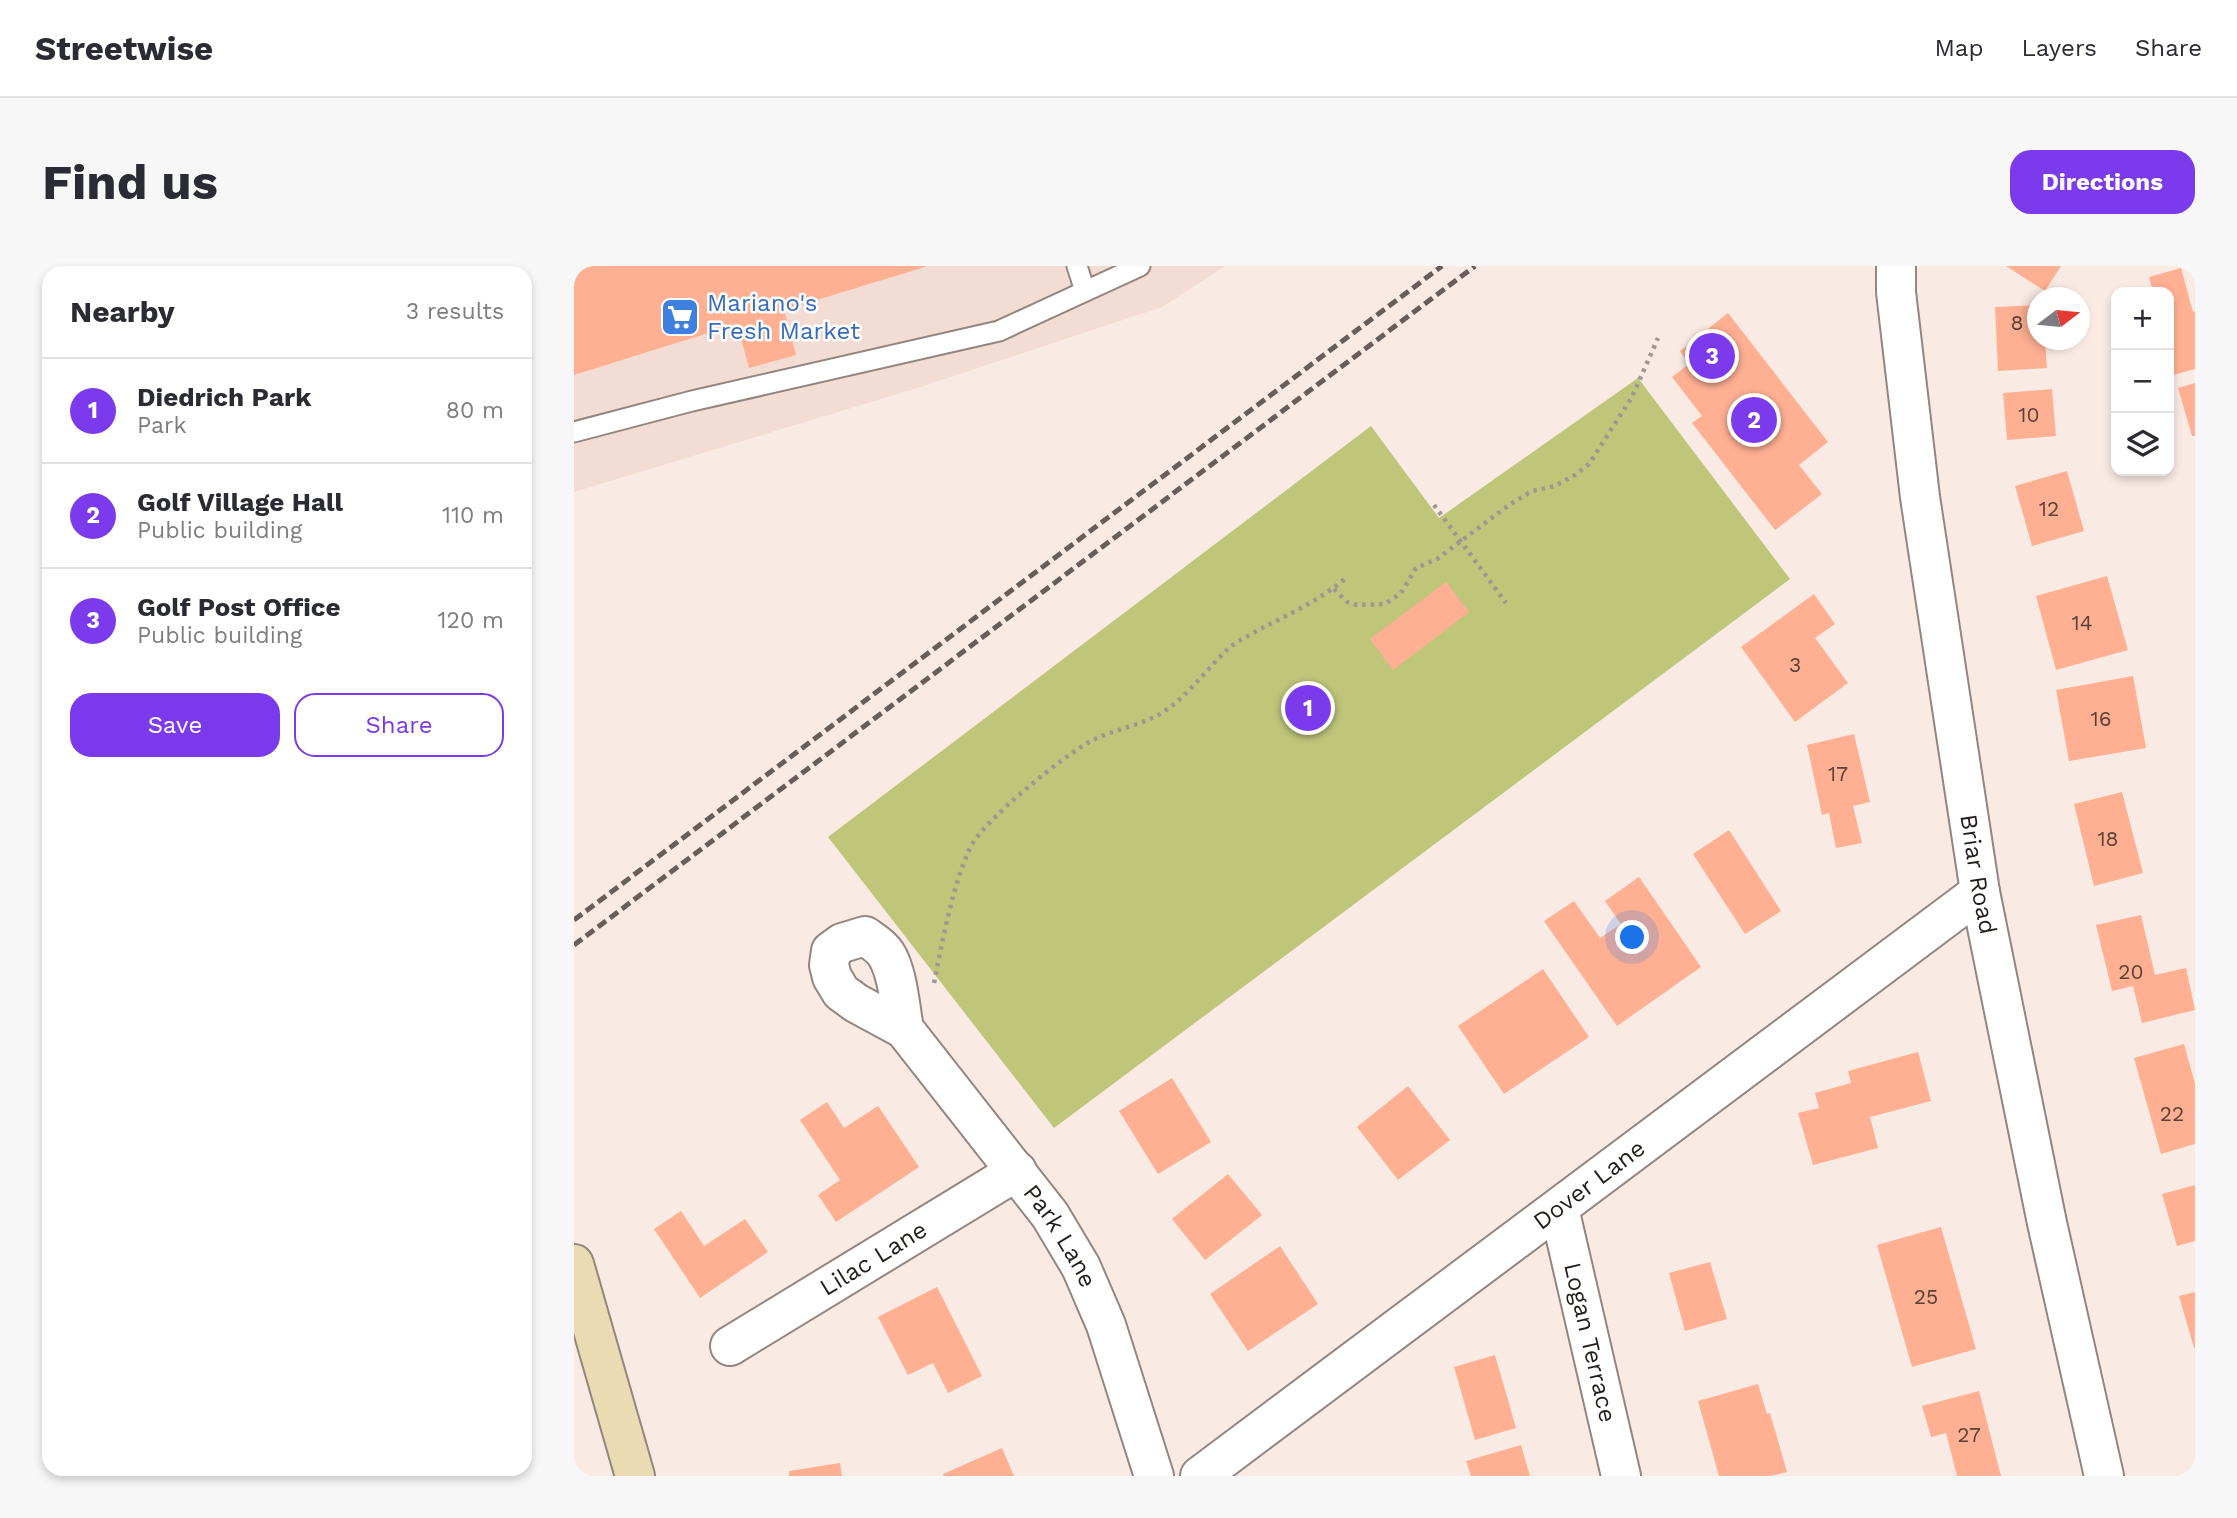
<!DOCTYPE html>
<html lang="en">
<head>
<meta charset="utf-8">
<style>
	body { margin:0; font-family:"Work Sans",sans-serif; background:#f7f7f7; color:#2b2b33 }
	.controls { position:absolute; right:21px; top:21px; display:grid; overflow:hidden; border-radius:14px; box-shadow:0 4px 10px #0003 }
	.controls button { width:63px; height:63px; display:grid; place-items:center; padding:0; border:0; border-bottom:2px solid #e1e1e2; background:#fff; color:#2b2b33; font:35px sans-serif }
	.compass { position:absolute; left:1453px; top:21px; width:63px; height:63px; border-radius:50%; background:#fff; box-shadow:0 4px 10px #0003; rotate:74deg }
	.you { position:absolute; left:1059px; top:672px; width:24px; height:24px; margin:-18px; border:5px solid #fff; border-radius:50%; background:#1a73e8; box-shadow:0 0 0 10px #1a73e833 }
	.badge { display:grid; place-items:center; width:46px; height:46px; border-radius:50%; background:#7c3aed; color:#fff; font-size:23px; font-weight:700 }
	.pin { position:absolute; translate:-50% -50%; border:4px solid #fff; box-shadow:0 2px 7px #0006 }
	.list { margin:0; padding:0; list-style:none }
	h2 { display:flex; justify-content:space-between; align-items:center; height:91px; margin:0; padding:0 28px; font-size:30px }
	h2 small { font-size:23px; font-weight:400; color:#7c7c81 }
	.list li { display:grid; grid-template-columns:46px 1fr auto; gap:21px; align-items:center; box-sizing:border-box; height:105px; padding:0 28px; border-top:2px solid #e1e1e2 }
	.list b { display:block; font-size:26px; white-space:nowrap }
	.list p { margin:0; font-size:23px; white-space:nowrap; color:#7c7c81 }
	.list em { font-size:23px; font-style:normal; color:#7c7c81 }
	.actions { display:flex; gap:14px; padding:21px 28px }
	.actions a { flex:1; padding:16px 0; border:2px solid #7c3aed; border-radius:21px; text-align:center; font-size:24px; color:#7c3aed }
	.actions .main { background:#7c3aed; color:#fff }
	.icon { flex:none; width:38px; height:38px; fill:none; stroke:currentColor; stroke-width:2; stroke-linecap:round; stroke-linejoin:round }
	.map { position:relative; flex:none; width:1621px; height:1210px; overflow:hidden; border-radius:21px }
	header { display:flex; align-items:center; gap:42px; box-sizing:border-box; height:98px; padding:0 35px; background:#fff; border-bottom:2px solid #e1e1e2 }
	header strong { font-size:33px }
	nav { display:flex; gap:38px; margin-inline-start:auto; font-size:24px }
	.intro { display:flex; align-items:center; justify-content:space-between; box-sizing:border-box; height:168px; padding:0 42px }
	h1 { margin:0; font-size:49px }
	.button { padding:18px 32px; border-radius:21px; background:#7c3aed; color:#fff; font-size:24px; font-weight:700 }
	main { display:flex; gap:42px; padding:0 42px }
	aside { flex:1; background:#fff; border-radius:21px; box-shadow:0 4px 10px #0003 }
	.map>svg:first-child { display:block }
	.built { fill:#f3dcd3 }
	.green { fill:#bfc67a }
	.building { fill:#ffb093 }
	.lines { fill:none; stroke-linecap:round; stroke-linejoin:round }
	.lane-casing { stroke:#938580; stroke-width:23 }
	.street-casing { stroke:#938580; stroke-width:42 }
	.secondary-casing { stroke:#938580; stroke-width:42 }
	.path { stroke:#a19692; stroke-width:4.5; stroke-dasharray:3.5 5; stroke-linecap:butt }
	.lane { stroke:#fff; stroke-width:19 }
	.street { stroke:#fff; stroke-width:38 }
	.secondary { stroke:#ebdbb2; stroke-width:38 }
	.rail { stroke:#665e5a; stroke-width:5; stroke-dasharray:10 5; stroke-linecap:butt }
	.labels { text-anchor:middle; stroke-width:5; stroke-linejoin:round; paint-order:stroke }
	.number-label { font-size:21px; fill:#5a4239 }
	.shop-label { font-size:24px; fill:#366cbe; stroke:#fff; text-anchor:start }
	.street-label { font-size:24px; fill:#231e1b; stroke:#fff }
</style>
</head>
<body>
<header>
<strong>Streetwise</strong>
<nav><a>Map</a><a>Layers</a><a>Share</a></nav>
</header>
<div class="intro"><h1>Find us</h1><a class="button">Directions</a></div>
<main>
<aside>
<h2>Nearby<small>3 results</small></h2>
<ul class="list">
<li><span class="badge">1</span><div><b>Diedrich Park</b><p>Park</p></div><em>80 m</em></li>
<li><span class="badge">2</span><div><b>Golf Village Hall</b><p>Public building</p></div><em>110 m</em></li>
<li><span class="badge">3</span><div><b>Golf Post Office</b><p>Public building</p></div><em>120 m</em></li>
</ul>
<div class="actions"><a class="main">Save</a><a>Share</a></div>
</aside>
<div class="map">
<svg width="1621" height="1210" viewBox="0 0 1621 1210">
	<rect width="100%" height="100%" fill="#f9eae4"/>
	<path class="built" d="M0,0H651L588,41L337,124L0,226Z"/>
	<path class="green" d="M1064,112L1216,313L480,862L254,571L797,160L865,252Z"/>
	<path class="building" d="M0,0H351V1L210,44L222,89L175,102L163,58L0,109Z
		M1432,0H1487L1471,25Z
		M1607,2L1619,46L1621,45V103L1595,110V26H1579L1575,11Z
		M1464,39V74H1471L1473,102L1424,105L1421,41Z
		M1154,47L1254,176L1225,199L1248,228L1201,264L1118,157L1128,150L1098,111L1115,98L1106,85Z
		M1621,117V170H1618L1604,122Z
		M1478,123L1482,170L1433,174L1429,127Z
		M1493,205L1510,265L1458,280L1441,220Z
		M1533,310L1554,384L1482,404L1462,330Z
		M872,316L895,346L819,404L796,373Z
		M1240,328L1261,358L1241,372L1274,417L1221,456L1167,381Z
		M1559,410L1572,482L1495,495L1482,424Z
		M1280,468L1296,536L1279,540L1288,577L1262,582L1255,547L1248,549L1233,479Z
		M1548,526L1569,607L1520,620L1500,538Z
		M1155,564L1207,645L1171,668L1119,588Z
		M1065,611L1127,701L1043,760L970,655L1000,635L1026,672L1047,658L1031,635Z
		M1567,649L1581,709L1612,702L1621,744L1568,757L1559,720L1538,725L1522,659Z
		M969,703L1015,771L930,828L884,760Z
		M1610,778L1621,818V878L1587,888L1560,792Z
		M1344,786L1357,835L1296,851L1304,882L1239,899L1224,847L1245,842L1241,827L1277,817L1274,805Z
		M598,812L637,876L584,908L545,845Z
		M834,820L876,874L824,914L783,861Z
		M253,836L270,862L304,840L345,901L262,956L244,929L266,914L226,854Z
		M654,908L688,949L631,994L598,953Z
		M1621,919V975L1603,980L1588,928Z
		M107,945L130,980L171,953L194,986L126,1032L80,963Z
		M1367,961L1402,1083L1338,1101L1303,979Z
		M706,980L744,1038L674,1085L636,1028Z
		M1136,996L1153,1053L1111,1065L1095,1007Z
		M363,1021L408,1110L374,1127L359,1097L334,1109L304,1051Z
		M1621,1026V1082H1620L1605,1030Z
		M921,1089L942,1162L901,1174L880,1101Z
		M1184,1118L1193,1148L1196,1147L1213,1206L1197,1210H1145L1124,1135Z
		M1405,1125L1427,1210H1383L1372,1167L1357,1171L1348,1140Z
		M947,1179L956,1210H897L892,1195Z
		M428,1182L440,1210H370L369,1208Z
		M266,1197L268,1210H215V1205Z"/>
	<g class="lines">
		<defs>
			<path id="lane" d="M503,0L511,25
				M0,166L118,135L425,65L566,0"/>
			<g id="street">
				<path id="s1" d="M1322,0V26L1346,231L1406,626L1473,957L1530,1210"/>
				<path id="s2" d="M330,763C326,741 324,707 312,688C307,680 298,675 291,670L268,677L257,685L255,699L258,711L267,726L282,737L330,763L476,949L507,1001L532,1059L580,1210"/>
				<path id="s3" d="M985,942L1047,1210"/>
				<path id="s4" d="M156,1080L443,905"/>
				<path id="s5" d="M626,1210L1406,626"/>
			</g>
			<path id="secondary" d="M0,998L61,1210"/>
		</defs>
		<use href="#lane" class="lane-casing"/>
		<use href="#street" class="street-casing"/>
		<use href="#secondary" class="secondary-casing"/>
		<path class="path" d="M860,239L932,337
			M760,323L773,336L783,339L811,338L827,327L842,302L863,293L935,239L958,225L981,220L1001,209L1015,198L1058,131L1084,72
			M360,717C369,673 377,626 395,584C407,556 489,490 517,475C538,464 565,460 586,448C614,431 632,403 655,382C666,373 680,367 692,360C720,346 749,332 773,311"/>
		<use href="#lane" class="lane"/>
		<use href="#street" class="street"/>
		<use href="#secondary" class="secondary"/>
		<path class="rail" d="M0,654L868,0
			M0,679L901,0"/>
	</g>
	<defs>
		<symbol id="supermarket-square" viewBox="-11 -11 22 22"><rect x="-9" y="-9" width="18" height="18" rx="4" fill="#3f7fe0" stroke="#fff"/><path d="M-6-5.5h2.5l.6 2H6L4.5 2H-2.5L-4.4-4H-6ZM-1.5 3.2a1.3 1.3 0 1 0 .1 0ZM3 3.2a1.3 1.3 0 1 0 .1 0Z" fill="#fff"/></symbol>
	</defs>
	<g fill-rule="evenodd">
		<use href="#supermarket-square" x="84" y="29" width="44" height="44"/>
	</g>
	<g class="labels">
		<g class="number-label">
			<text x="1443" y="64">8</text>
			<text x="1455" y="156">10</text>
			<text x="1475" y="250">12</text>
			<text x="1508" y="364">14</text>
			<text x="1221" y="406">3</text>
			<text x="1527" y="460">16</text>
			<text x="1264" y="515">17</text>
			<text x="1534" y="580">18</text>
			<text x="1557" y="713">20</text>
			<text x="1598" y="855">22</text>
			<text x="1352" y="1038">25</text>
			<text x="1395" y="1176">27</text>
		</g>
		<g class="shop-label">
			<text x="133" y="45">Mariano's<tspan x="133" dy="28">Fresh Market</tspan></text>
		</g>
		<g class="street-label">
			<text dy="8" stroke="none"><textPath href="#s1" startOffset="614">Briar Road</textPath></text>
			<text dy="8" stroke="none"><textPath href="#s5" startOffset="486">Dover Lane</textPath></text>
			<text dy="8" stroke="none"><textPath href="#s2" startOffset="520">Park Lane</textPath></text>
			<text dy="8" stroke="none"><textPath href="#s4" startOffset="168">Lilac Lane</textPath></text>
			<text dy="8" stroke="none"><textPath href="#s3" startOffset="138">Logan Terrace</textPath></text>
		</g>
	</g>
</svg>
<div class="controls">
<button>+</button>
<button>−</button>
<button><svg class="icon" aria-label="layers" viewBox="0 0 24 24"><path d="M12 4l9 5-9 5-9-5zM3 14l9 5 9-5"/></svg></button>
</div>
<svg class="compass" viewBox="-18 -18 36 36"><path d="M0-13l5 13h-10z" fill="#e53935"/><path d="M0 13l5-13h-10z" fill="#7c7c81"/></svg>
<div class="you"></div>
<div class="pin badge" style="left:734px;top:442px">1</div>
<div class="pin badge" style="left:1180px;top:154px">2</div>
<div class="pin badge" style="left:1138px;top:90px">3</div>
</div>
</main>
</body>
</html>
